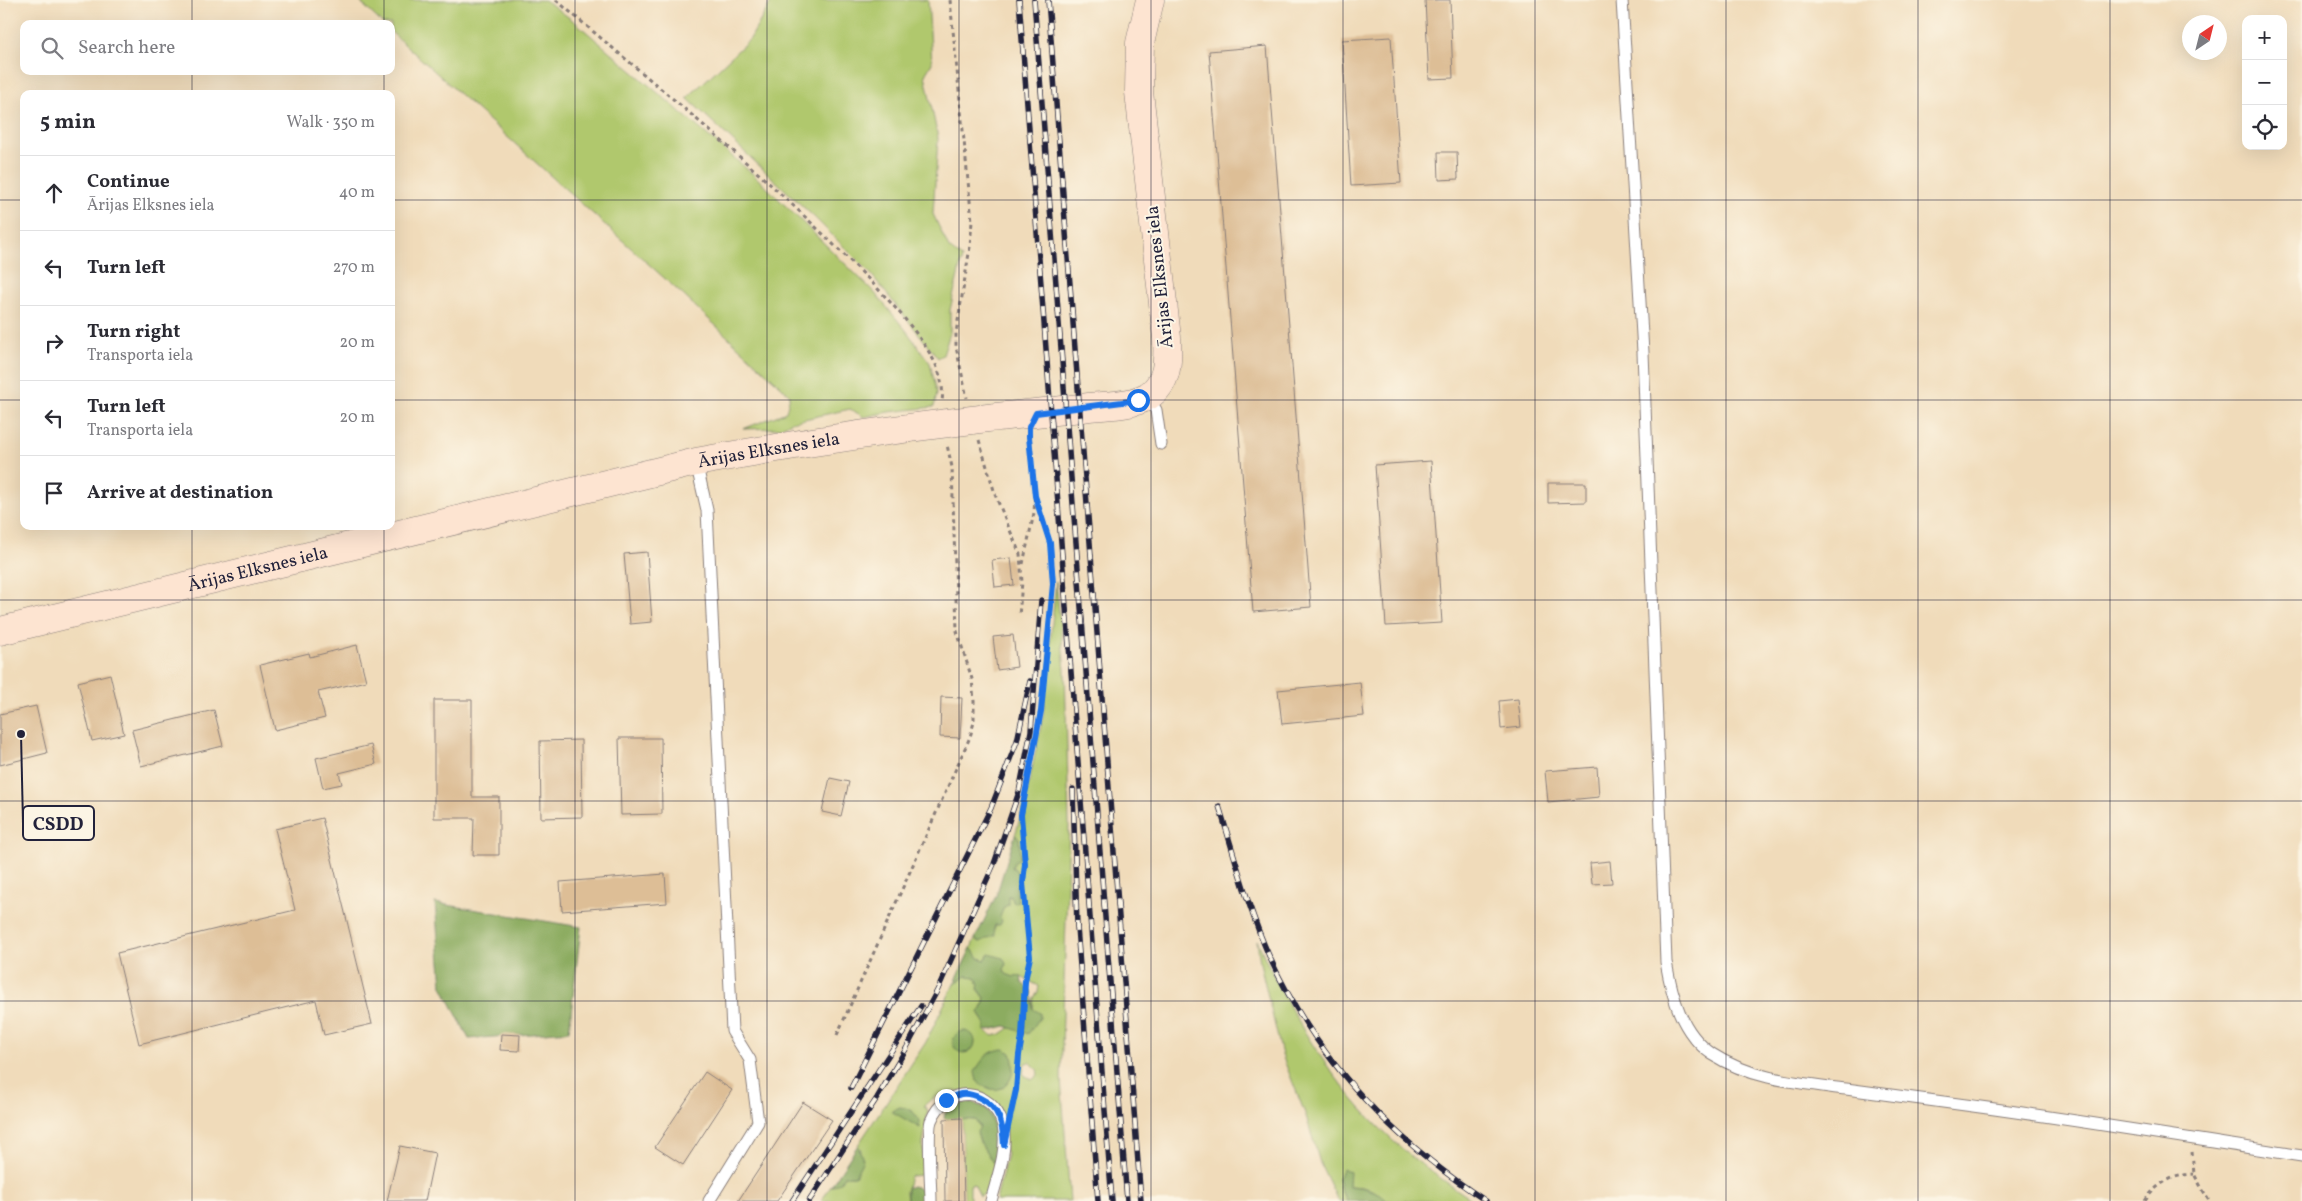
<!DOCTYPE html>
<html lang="en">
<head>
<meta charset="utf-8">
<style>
	body { margin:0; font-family:Vollkorn,serif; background:#f7f7f7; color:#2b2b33 }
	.controls { position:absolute; right:15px; top:15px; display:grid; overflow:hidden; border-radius:10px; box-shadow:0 5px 20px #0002 }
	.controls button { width:45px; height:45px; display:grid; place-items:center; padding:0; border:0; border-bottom:1px solid #e1e1e2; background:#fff; color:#2b2b33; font:25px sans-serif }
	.compass { position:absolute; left:2182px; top:15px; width:45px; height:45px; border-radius:50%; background:#fff; box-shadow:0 5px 20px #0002; rotate:35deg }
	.stop { position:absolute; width:15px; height:15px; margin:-11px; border:4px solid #1a73e8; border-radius:50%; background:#fff }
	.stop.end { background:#1a73e8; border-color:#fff; box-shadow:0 1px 5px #0008 }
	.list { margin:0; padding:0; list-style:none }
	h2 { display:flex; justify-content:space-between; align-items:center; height:65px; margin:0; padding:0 20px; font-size:21px }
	h2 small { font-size:16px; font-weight:400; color:#7c7c81 }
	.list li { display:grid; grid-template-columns:32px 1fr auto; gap:15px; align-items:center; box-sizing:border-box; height:75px; padding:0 20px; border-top:1px solid #e1e1e2 }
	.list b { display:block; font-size:19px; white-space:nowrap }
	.list p { margin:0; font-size:16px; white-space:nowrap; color:#7c7c81 }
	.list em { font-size:16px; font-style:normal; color:#7c7c81 }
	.icon { flex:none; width:28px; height:28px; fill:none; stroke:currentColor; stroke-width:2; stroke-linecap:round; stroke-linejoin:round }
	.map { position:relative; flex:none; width:2302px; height:1201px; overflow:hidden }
	.search { position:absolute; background:#fff; box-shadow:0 5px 20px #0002; left:20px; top:20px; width:375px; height:55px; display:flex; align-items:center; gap:12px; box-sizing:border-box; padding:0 18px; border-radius:10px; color:#7c7c81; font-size:19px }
	.panel { position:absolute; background:#fff; box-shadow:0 5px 20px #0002; left:20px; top:90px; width:375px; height:440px; border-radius:10px }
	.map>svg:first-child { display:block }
	.green { fill:#b0c86d; stroke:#697554; fill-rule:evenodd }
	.forest { fill:#8cac60; stroke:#57674e }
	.building { fill:#ddbe96 }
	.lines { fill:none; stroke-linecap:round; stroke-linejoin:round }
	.lane-casing { stroke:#897e7a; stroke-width:13 }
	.secondary-casing { stroke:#897e7a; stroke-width:29 }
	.path { stroke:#897e7a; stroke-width:3; stroke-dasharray:4 4; stroke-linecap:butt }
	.lane { stroke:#fff; stroke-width:11 }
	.secondary { stroke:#fde4d1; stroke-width:28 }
	.rail-casing { stroke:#22223b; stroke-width:5.5 }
	.rail { stroke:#fcf5e5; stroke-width:4; stroke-dasharray:11; stroke-linecap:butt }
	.route { stroke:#1a73e8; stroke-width:6 }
	.grid { fill:none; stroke:#22223b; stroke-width:1; stroke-opacity:0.55 }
	.labels { text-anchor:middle; stroke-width:4; stroke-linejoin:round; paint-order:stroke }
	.street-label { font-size:18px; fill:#22223b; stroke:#fcf5e5 }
	.leader { fill:none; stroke:#22223b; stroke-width:2 }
	.callout-dot { fill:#22223b; stroke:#fcf5e5; stroke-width:2 }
	.callout { fill:#fcf5e5; stroke:#22223b; stroke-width:2 }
	.callout-label { font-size:19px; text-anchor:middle; font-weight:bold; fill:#22223b }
</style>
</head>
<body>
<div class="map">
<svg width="2302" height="1201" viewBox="0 0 2302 1201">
	<rect width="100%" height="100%" fill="#fcf5e5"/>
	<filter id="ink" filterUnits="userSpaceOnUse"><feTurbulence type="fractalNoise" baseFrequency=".02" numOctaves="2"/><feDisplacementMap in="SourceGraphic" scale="10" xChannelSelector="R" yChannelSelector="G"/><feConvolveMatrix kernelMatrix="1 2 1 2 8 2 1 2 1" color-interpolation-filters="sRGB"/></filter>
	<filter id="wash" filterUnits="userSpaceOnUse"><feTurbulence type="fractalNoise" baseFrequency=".0096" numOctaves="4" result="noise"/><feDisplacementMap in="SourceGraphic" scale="20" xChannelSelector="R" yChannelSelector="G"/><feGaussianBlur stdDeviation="1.12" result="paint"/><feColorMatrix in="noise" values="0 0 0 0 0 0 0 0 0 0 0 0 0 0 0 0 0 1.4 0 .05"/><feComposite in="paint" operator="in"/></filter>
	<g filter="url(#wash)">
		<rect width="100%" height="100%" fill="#f0dbba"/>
		<path class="green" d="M358,0H545L575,22L754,175L873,291L905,329L930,363L937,393L934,407L888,412L864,417L850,409L791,422L780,428L743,429L786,412L790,395L683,295L391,32V24H383Z
			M772,0H928L932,63L925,75L938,138L933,214L949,248L962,258L950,310V333L943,355L938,358L871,274L814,217L687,98L750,39Z
			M1056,582L1065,670L1069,824L1061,1079L1070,1201H996L1007,1154L986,1095C969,1087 936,1091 924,1106L928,1111L923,1144L924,1173L922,1175L910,1176L906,1192L907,1201H821L831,1186H834L844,1176H855L861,1150L858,1145L926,1042L954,984L967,975L976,977L979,985L978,989L985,998L982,1009L979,1012L985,1023V1031L993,1036L1001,1034L1011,1027L1023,1033L1033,1009L1034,998L1038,992L1039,986L1021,977H1014L1006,975L989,954L985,960L979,958L971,948L975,939L981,942L994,929L1008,897L1010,895L1018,901L1016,887L1020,880L1012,867L1015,861L1020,858L1019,838L1015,835L1025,802L1043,716ZM1030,1062L1037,1069L1038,1075L1032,1080L1023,1074L1025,1063Z
			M1257,940C1290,1015 1332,1084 1392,1140C1417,1163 1446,1182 1474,1201H1387L1374,1191L1362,1187L1349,1186L1338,1178L1341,1191L1348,1201H1338L1320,1163L1306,1116L1282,1055L1260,963Z
			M981,1104C996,1114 997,1125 998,1142L987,1109Z
			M962,1118L975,1120L979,1123L980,1142L993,1163L997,1153L988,1192L980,1196L974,1184L970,1185V1201H964Z"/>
		<path class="forest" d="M1015,835L1019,838L1020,858L1015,861L1012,867L1016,870L1020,880L1016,887L1018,901L1014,903L1010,896H1008V905L1004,907L1000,917L1002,921L1000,925H995L994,929L995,935L980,942L975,939L996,896Z
			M435,903L581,927L569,1031L469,1039L442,986Z
			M971,948L979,958L985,960L989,954L1003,958L1006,964L1004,970L1006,974L1014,977L1021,976L1022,983L1031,991L1033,1009L1040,1013V1018L1028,1034L1005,1026L985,1031V1023L979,1012L982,1009L985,998L978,988L979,985L976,977L966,976L954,984Z
			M953 1042a11 11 0 1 1 22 0a11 11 0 1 1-22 0Z
			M1004,1049L1011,1053C1020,1078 1001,1103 977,1081L975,1072C982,1059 989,1050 1004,1049Z
			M972,1102L987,1109C994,1127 1001,1145 993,1163L980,1142L977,1132L980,1127L975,1120L944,1119L945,1113L961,1103Z
			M900,1107C913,1109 919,1115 920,1128L891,1111Z
			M858,1145L863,1160L855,1176H844L840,1183L831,1186Z
			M1343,1168L1350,1172L1349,1186C1362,1187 1378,1189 1387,1201H1348L1341,1191L1338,1178Z
			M912,1186C922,1188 923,1192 926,1201H907V1188Z"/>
		<g id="blocks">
			<path class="building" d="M1425,0H1450L1453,78L1429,79Z
				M1391,37L1401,183L1351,186L1342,40Z
				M1267,46L1311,607L1253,612L1209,51Z
				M1438,152H1457L1458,179L1439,180Z
				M1431,461L1442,623L1386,626L1375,465Z
				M1548,483H1586V502L1548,503Z
				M647,552L652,622L630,624L624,554Z
				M1011,558L1014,585L995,587L992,560Z
				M1013,635L1017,667L997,670L993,637Z
				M357,645L366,681L318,692L325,718L275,730L260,665L309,653L310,657Z
				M110,674L124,734L92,741L78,682Z
				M1360,682L1364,716L1282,724L1278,690Z
				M941,697L962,698L960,738L940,737Z
				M1518,699L1521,727L1501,729L1499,701Z
				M434,700H472V797H499V855H473L474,818H434Z
				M36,706L47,753L0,765V714Z
				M214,710L223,746L141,766L132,730Z
				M619,738H661L662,814L621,815Z
				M581,740L582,817L541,818L540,741Z
				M371,745L376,764L339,773L342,784L323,788L316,758Z
				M1597,767L1599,797L1548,802L1545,771Z
				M830,778L849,782L841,816L822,812Z
				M322,818L372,1024L324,1035L316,1000L139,1044L117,953L295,910L275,829Z
				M1610,861L1612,883L1592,884L1590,863Z
				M665,874L667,903L562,911L560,882Z
				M501,1034L520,1035L519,1051L500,1050Z
				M705,1072L732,1090L683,1165L655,1147Z
				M803,1102L832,1120L777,1201H738Z
				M962,1118L964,1201H945L944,1119Z
				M400,1146L435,1153L425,1201H387Z"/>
		</g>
	</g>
	<g filter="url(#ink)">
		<use href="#blocks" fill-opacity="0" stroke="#897e7a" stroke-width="1"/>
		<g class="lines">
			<defs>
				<path id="lane" d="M1622,0L1643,352L1666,962C1672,996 1681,1033 1712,1054C1752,1080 1800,1083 1846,1089C1888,1095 1931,1100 1973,1106C2083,1121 2192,1139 2302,1156
					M1147,396L1156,410L1161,444
					M696,462L707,510L732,1031L750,1060L758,1122L709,1201
					M931,1201C931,1185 927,1132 931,1121C946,1083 993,1087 1003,1126C1008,1150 997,1178 991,1201"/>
				<g id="secondary">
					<path id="s1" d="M0,631L696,462C788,445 880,431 972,420C1011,415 1050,412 1089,407C1108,405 1131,406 1148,396C1169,383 1168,359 1167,338L1139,92L1140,43L1150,0"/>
				</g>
			</defs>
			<use href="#lane" class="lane-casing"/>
			<use href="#secondary" class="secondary-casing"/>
			<path class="path" d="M556,0C651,81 748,159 837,248C867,277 913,322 933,359C940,372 944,387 942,402
				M950,0L972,221L970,247L956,333V347L967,398
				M979,440L996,497L1020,554L1022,582L1019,616
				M1023,564L1034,513L1035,496L1029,434
				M837,1035L970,737L974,722V701L972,679L957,631L952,467L947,445
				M1011,1110L1016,1090L1019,1055L1023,1036L1025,981L1030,957L1023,883L1025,864L1021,815L1041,711L1053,584L1050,543L1035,496
				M2192,1152L2194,1174L2209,1201
				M2145,1201C2157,1183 2172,1175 2194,1174"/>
			<use href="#lane" class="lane"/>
			<use href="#secondary" class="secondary"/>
			<defs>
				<path id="rail" d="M1019,0L1112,1201
					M1034,0L1127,1201
					M1048,0L1141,1201
					M1073,789L1077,927L1098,1201
					M1219,806C1235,857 1248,909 1270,958C1317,1060 1393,1140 1486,1201
					M851,1088L991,808L1017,741L1030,681
					M792,1201L921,1006
					M809,1201L877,1098L906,1049L938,989L994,864L1019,792L1031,731L1041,600"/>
			</defs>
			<use href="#rail" class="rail-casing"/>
			<use href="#rail" class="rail"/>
		</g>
	</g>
	<g class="lines" filter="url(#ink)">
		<path class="route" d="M946,1100C951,1098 956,1095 961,1094C968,1093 974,1095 980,1098C1000,1107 1003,1126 1004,1145L1016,1090L1019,1055L1022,1036L1025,981L1030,957L1023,883L1025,864L1021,815L1041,711L1053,584L1050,543L1035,496L1029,437V427L1036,413L1138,400"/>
	</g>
	<path class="grid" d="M192,0V24M384,0V24M575,0V1201M767,0V1201M959,0V1201M1151,0V1201M1343,0V1201M1535,0V1201M1726,0V1201M1918,0V1201M2110,0V1201M192,71V94M384,71V94M0,200H24M391,200H2302M0,400H24M391,400H2302M192,526V1201M384,526V1201M0,600H2302M0,801H2302M0,1001H2302"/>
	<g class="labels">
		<g class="street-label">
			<text transform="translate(1159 277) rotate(-96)" y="6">Ārijas Elksnes iela</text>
			<text dy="6" stroke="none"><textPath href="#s1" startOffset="790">Ārijas Elksnes iela</textPath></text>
			<text dy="6" stroke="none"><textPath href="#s1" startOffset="265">Ārijas Elksnes iela</textPath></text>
		</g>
	</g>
	<path class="leader" d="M21 734L23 823"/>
	<circle class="callout-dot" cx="21" cy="734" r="5"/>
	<rect class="callout" x="23" y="806" width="71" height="34" rx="5"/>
	<g class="callout-label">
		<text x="58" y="830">CSDD</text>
	</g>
</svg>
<div class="controls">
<button>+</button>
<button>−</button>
<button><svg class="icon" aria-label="locate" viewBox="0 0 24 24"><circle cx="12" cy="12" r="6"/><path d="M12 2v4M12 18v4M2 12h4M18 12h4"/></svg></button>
</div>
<svg class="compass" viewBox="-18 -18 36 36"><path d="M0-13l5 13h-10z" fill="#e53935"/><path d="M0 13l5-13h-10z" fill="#7c7c81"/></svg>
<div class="stop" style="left:1138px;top:400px"></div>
<div class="stop end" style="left:946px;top:1100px"></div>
<div class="search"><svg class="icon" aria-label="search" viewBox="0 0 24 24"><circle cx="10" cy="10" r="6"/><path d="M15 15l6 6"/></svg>Search here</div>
<section class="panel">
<h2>5 min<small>Walk · 350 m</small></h2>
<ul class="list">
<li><svg class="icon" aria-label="ahead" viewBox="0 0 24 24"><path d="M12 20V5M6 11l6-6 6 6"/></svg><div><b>Continue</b><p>Ārijas Elksnes iela</p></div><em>40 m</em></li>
<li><svg class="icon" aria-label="left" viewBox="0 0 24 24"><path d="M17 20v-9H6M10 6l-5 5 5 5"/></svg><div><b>Turn left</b></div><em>270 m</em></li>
<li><svg class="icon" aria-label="right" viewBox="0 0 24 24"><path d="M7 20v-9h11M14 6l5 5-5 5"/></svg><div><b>Turn right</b><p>Transporta iela</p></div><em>20 m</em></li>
<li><svg class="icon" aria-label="left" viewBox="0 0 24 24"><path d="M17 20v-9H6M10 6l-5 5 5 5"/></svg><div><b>Turn left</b><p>Transporta iela</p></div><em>20 m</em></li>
<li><svg class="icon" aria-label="arrive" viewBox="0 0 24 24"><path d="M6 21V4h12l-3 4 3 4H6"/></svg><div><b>Arrive at destination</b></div></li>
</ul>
</section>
</div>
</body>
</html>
